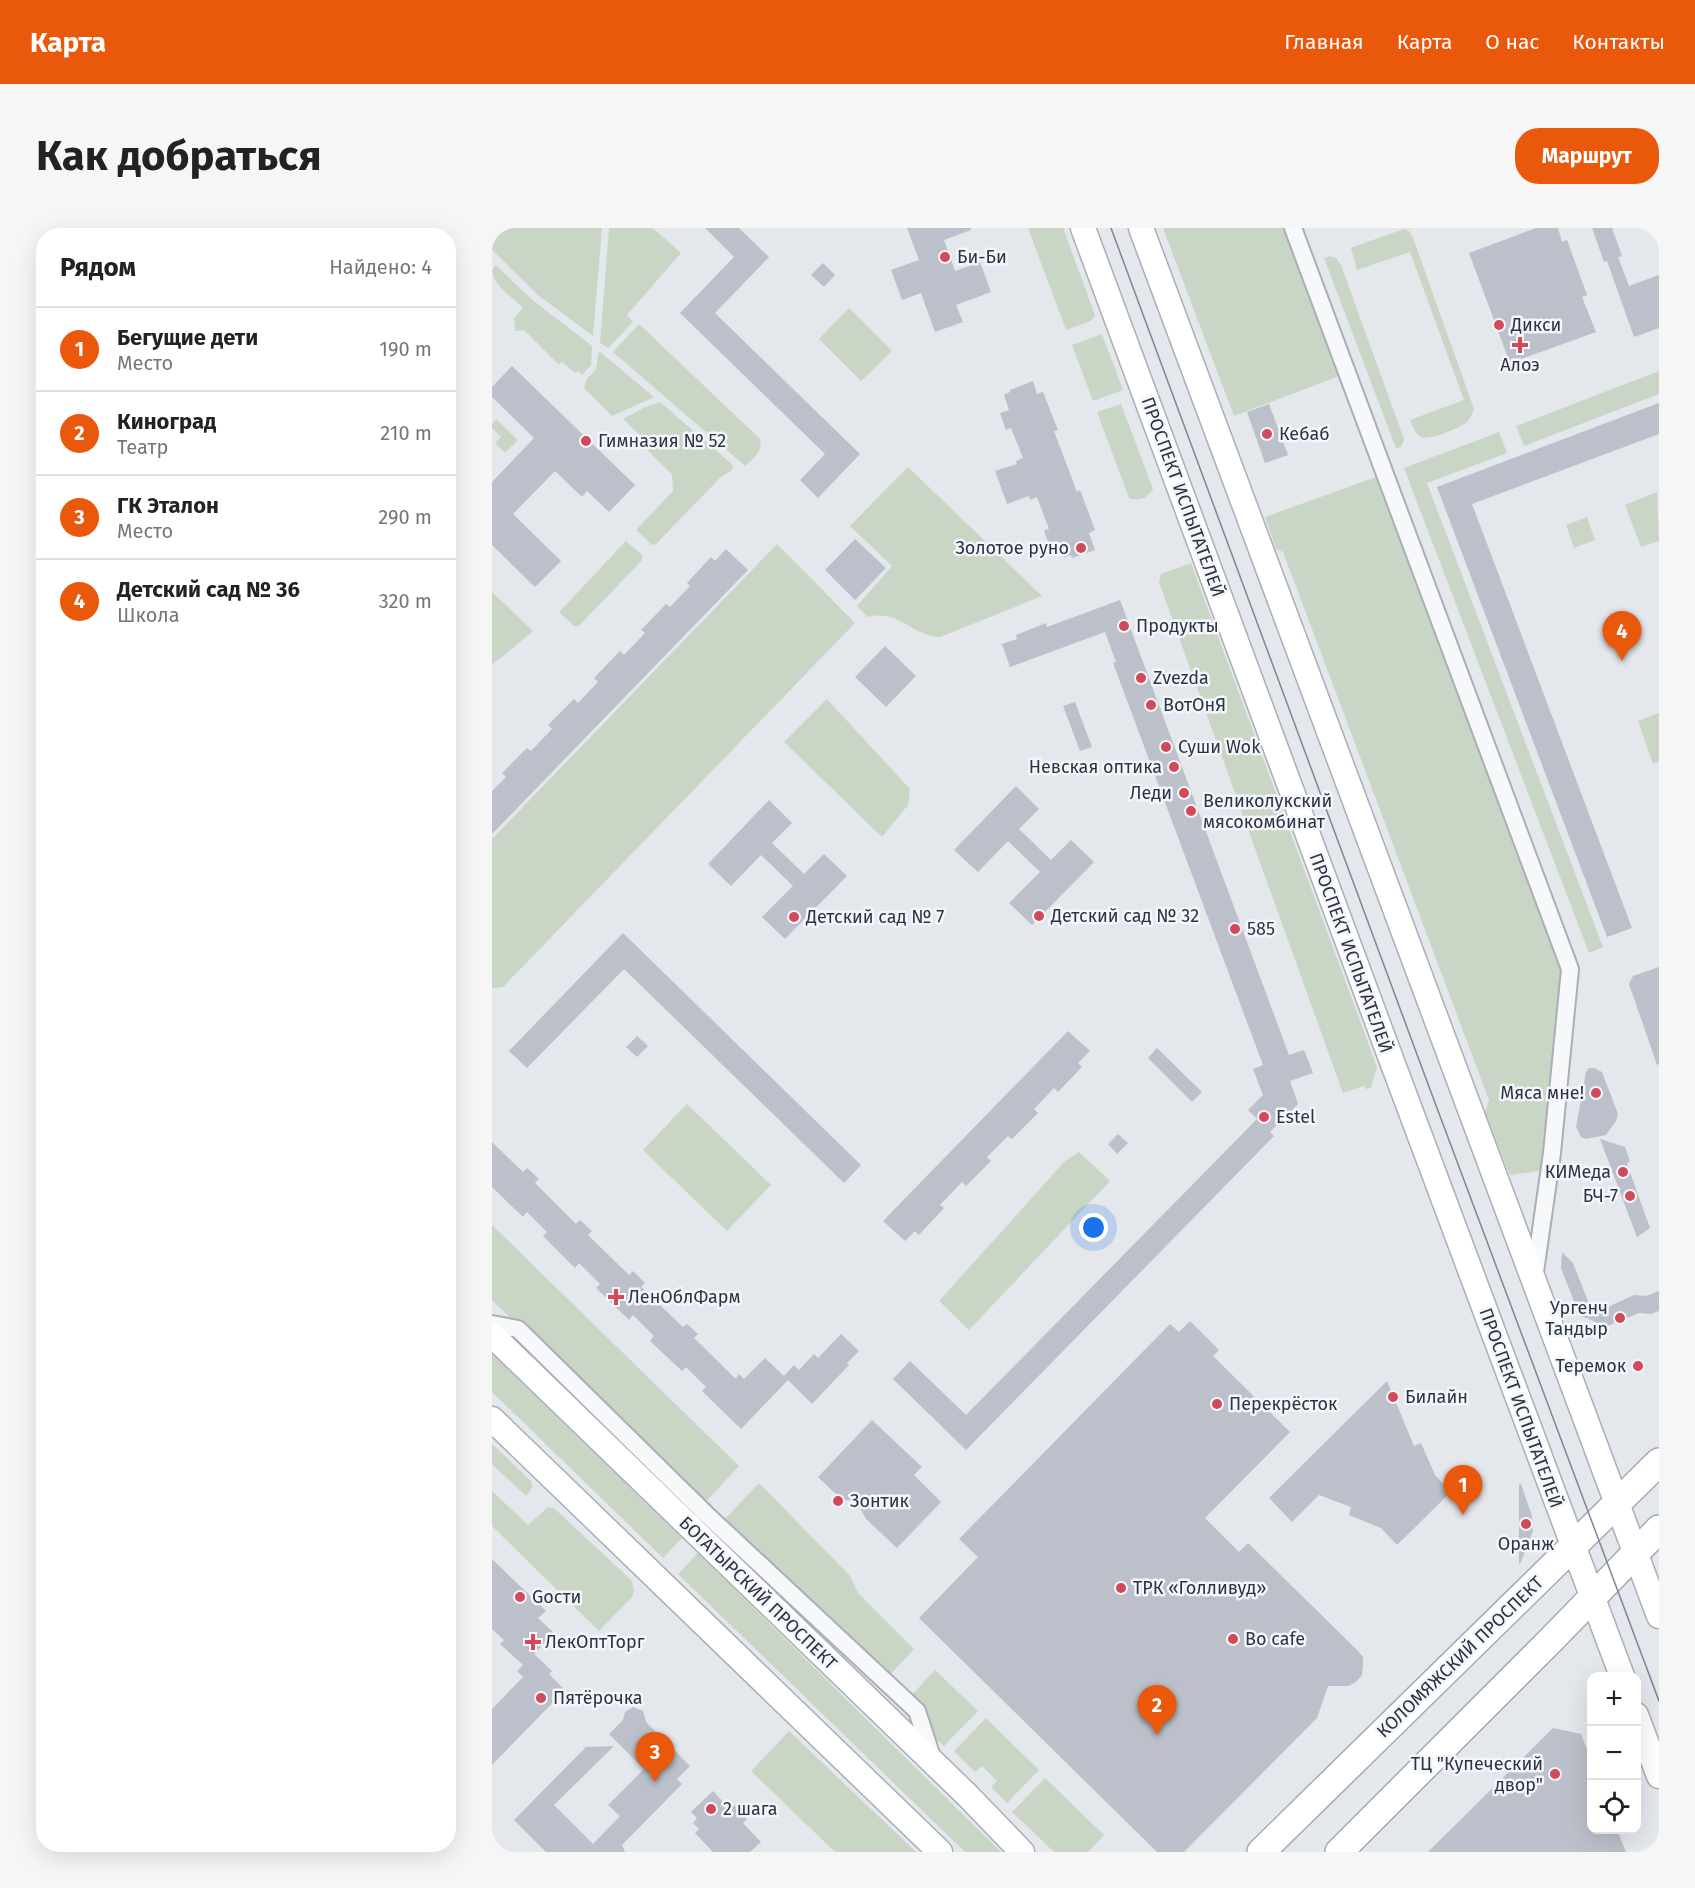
<!DOCTYPE html>
<html lang="ru">
<head>
<meta charset="utf-8">
<style>
	body { margin:0; font-family:"Fira Sans",sans-serif; background:#f6f6f6; color:#222 }
	.controls { position:absolute; right:18px; bottom:18px; display:grid; overflow:hidden; border-radius:12px; box-shadow:0 6px 24px #0002 }
	.controls button { width:54px; height:54px; display:grid; place-items:center; padding:0; border:0; border-bottom:2px solid #e0e0e0; background:#fff; color:#222; font:30px sans-serif }
	.you { position:absolute; left:602px; top:1000px; width:21px; height:21px; margin:-15px; border:4px solid #fff; border-radius:50%; background:#1a73e8; box-shadow:0 0 0 9px #1a73e833 }
	.badge { display:grid; place-items:center; width:39px; height:39px; border-radius:50%; background:#ea580c; color:#fff; font-size:20px; font-weight:700 }
	.pin { position:absolute; translate:-50% -50px; filter:drop-shadow(0 2px 3px #0008) }
	.pin::after { content:''; position:absolute; top:32px; width:21px; height:18px; background:inherit; clip-path:polygon(0 0,100% 0,50% 100%) }
	.list { margin:0; padding:0; list-style:none }
	h2 { display:flex; justify-content:space-between; align-items:center; height:78px; margin:0; padding:0 24px; font-size:26px }
	h2 small { font-size:20px; font-weight:400; color:#767676 }
	.list li { display:grid; grid-template-columns:39px 1fr auto; gap:18px; align-items:center; box-sizing:border-box; height:84px; padding:0 24px; border-top:2px solid #e0e0e0 }
	.list b { display:block; font-size:22px; white-space:nowrap }
	.list p { margin:0; font-size:20px; white-space:nowrap; color:#767676 }
	.list em { font-size:20px; font-style:normal; color:#767676 }
	.icon { flex:none; width:33px; height:33px; fill:none; stroke:currentColor; stroke-width:2; stroke-linecap:round; stroke-linejoin:round }
	.map { position:relative; flex:none; width:1167px; height:1624px; overflow:hidden; border-radius:24px }
	header { display:flex; align-items:center; gap:36px; box-sizing:border-box; height:84px; padding:0 30px; background:#ea580c; color:#fff }
	header strong { font-size:28px }
	nav { display:flex; gap:33px; margin-inline-start:auto; font-size:21px }
	.intro { display:flex; align-items:center; justify-content:space-between; box-sizing:border-box; height:144px; padding:0 36px }
	h1 { margin:0; font-size:42px }
	.button { padding:15px 27px; border-radius:24px; background:#ea580c; color:#fff; font-size:21px; font-weight:700 }
	main { display:flex; gap:36px; padding:0 36px }
	aside { flex:1; background:#fff; border-radius:24px; box-shadow:0 6px 24px #0002 }
	.map>svg:first-child { display:block }
	.green { fill:#c9d6c5 }
	.building { fill:#bbc0ca }
	.lines { fill:none; stroke-linecap:round; stroke-linejoin:round }
	.minor-casing { stroke:#a9aeb7; stroke-width:20 }
	.secondary-casing { stroke:#a9aeb7; stroke-width:27 }
	.primary-casing { stroke:#a3abb8; stroke-width:30 }
	.minor { stroke:#f7f8fa; stroke-width:16 }
	.secondary { stroke:#fff; stroke-width:24 }
	.primary { stroke:#fff; stroke-width:27 }
	.tram { stroke:#7d8696; stroke-width:1.5 }
	.poi-dot { fill:#d1495b; stroke:#f4f6f9; stroke-width:2 }
	.labels { text-anchor:middle; stroke-width:5; stroke-linejoin:round; paint-order:stroke }
	.poi-label { font-size:18px; fill:#2b3445; stroke:#f4f6f9; text-anchor:start }
	.street-label { font-size:18px; fill:#2b3445; stroke:#f4f6f9 }
</style>
</head>
<body>
<header>
<strong>Карта</strong>
<nav><a>Главная</a><a>Карта</a><a>О нас</a><a>Контакты</a></nav>
</header>
<div class="intro"><h1>Как добраться</h1><a class="button">Маршрут</a></div>
<main>
<aside>
<h2>Рядом<small>Найдено: 4</small></h2>
<ul class="list">
<li><span class="badge">1</span><div><b>Бегущие дети</b><p>Место</p></div><em>190 m</em></li>
<li><span class="badge">2</span><div><b>Киноград</b><p>Театр</p></div><em>210 m</em></li>
<li><span class="badge">3</span><div><b>ГК Эталон</b><p>Место</p></div><em>290 m</em></li>
<li><span class="badge">4</span><div><b>Детский сад № 36</b><p>Школа</p></div><em>320 m</em></li>
</ul>
</aside>
<div class="map">
<svg width="1167" height="1624" viewBox="0 0 1167 1624">
	<rect width="100%" height="100%" fill="#e4e7ec"/>
	<path class="green" d="M0,0H110L101,108L46,67L0,22Z
		M117,0H161L189,25L135,87L141,94L116,120L108,115Z
		M536,0H571L603,87L599,93L574,102Z
		M671,0H791L847,148L742,188Z
		M912,1L917,3L920,7L982,181C980,186 979,190 975,194C968,200 936,213 929,209C922,205 921,198 918,192L972,172L918,24L865,42L859,20L864,18Z
		M838,28L844,30L849,37L912,211L909,219L904,220L832,30Z
		M4,37L38,70L100,118L99,137L90,147L86,143L83,145L70,134L67,137L32,102L23,103L22,90L31,80C21,70 1,57 0,42Z
		M357,80L400,123L369,153L327,111Z
		M147,96L267,210C273,222 261,230 253,238L121,124Z
		M610,106L631,162L601,173L580,117Z
		M107,123L113,128L162,169L120,188L92,160L95,151L104,141Z
		M1167,143V166L1032,218L1024,198Z
		M168,174L241,237L240,242L229,249L164,316L160,317L144,302L181,263L180,246L145,212L149,208L131,191L153,179Z
		M629,176L661,261C655,270 648,274 637,270L605,184Z
		M4,191L26,212L13,225L3,215L9,209L0,200V196Z
		M1007,204L1015,225L935,255L1111,719L1097,725L912,240Z
		M416,239L550,368L448,409C418,407 407,381 376,389L365,378L400,338L358,298Z
		M884,249L1074,744L1052,942L1018,947L993,884L997,872L791,324L784,321L773,289Z
		M1165,264L1167,313L1149,319L1133,277Z
		M1095,289L1103,312L1082,320L1074,297Z
		M134,313L150,327V332L87,398H82L67,384Z
		M285,316L363,395L11,759L0,760V611Z
		M699,335L885,839L879,860L874,861L872,858L851,865L667,354L669,346Z
		M0,364L41,403L0,437Z
		M335,471L418,561L416,577L390,609L292,514Z
		M1167,485V533L1161,536L1146,493Z
		M195,876L279,957L235,1003L151,922Z
		M587,924L618,953L477,1102L447,1073L573,933Z
		M0,997L247,1238L211,1277L0,1072Z
		M0,1125L190,1310L171,1330L0,1164Z
		M0,1216L40,1254V1260L34,1268L0,1236Z
		M267,1255L358,1348L366,1365L422,1421L395,1450L231,1293Z
		M0,1263L36,1297L56,1279L63,1281L140,1353L142,1363L140,1369L107,1403L0,1298Z
		M206,1325L509,1624H473L186,1346Z
		M443,1442L486,1483L452,1518L435,1503L417,1470Z
		M494,1490L547,1542L515,1575L499,1559L505,1553L490,1538L483,1544L462,1523Z
		M297,1503L424,1624H343L259,1543Z
		M553,1550L612,1607L596,1624H562L520,1584Z"/>
	<path class="building" d="M213,0H247L277,29L223,85L368,226L326,270L308,252L333,226L188,85L242,29Z
		M415,0H479V2L452,12L463,43L488,34L499,64L464,77L471,94L443,104L429,65L410,72L399,42L427,32Z
		M1044,0H1066L1070,14L1075,12L1095,67L1090,69L1104,104L1018,135L977,25Z
		M1100,0H1120L1130,28L1126,29L1137,58L1167,47V100L1142,109L1115,33L1112,34Z
		M331,35L343,47L332,59L319,47Z
		M20,138L143,257L117,284L95,263L90,269L63,243L21,286L69,333L43,359L0,317V254L42,210L0,169V159Z
		M541,153L545,166L551,164L566,202L562,203L585,264L588,262L603,302L597,305L603,322L580,330L579,327L572,330L567,316L558,320L552,302L557,301L545,269L538,272L537,268L515,276L503,243L525,236L524,233L531,230L519,200L514,202L508,185L517,182L512,167L518,164V162Z
		M1167,175V206L980,276L1140,700L1115,709L945,259Z
		M777,176L796,227L773,235L755,184Z
		M363,311L394,340L363,372L333,342Z
		M234,321L256,342L0,606V563L14,549L10,545L35,520L39,523L60,501L56,497L82,471L86,475L106,454L102,450L128,423L132,427L153,405L149,402L174,376L178,379L198,358L195,355L219,329L223,333Z
		M628,372L797,827L812,822L821,845L798,853L806,876L778,904L782,908L474,1222L401,1151L418,1133L474,1187L765,891L756,882L771,867L761,841L771,837L621,435L624,434L613,404L518,439L510,416L525,411L524,407L554,395L555,399Z
		M393,418L424,448L394,479L363,449Z
		M583,474L600,519L588,523L571,478Z
		M524,558L547,581L527,601L559,632L579,612L602,634L540,697L517,675L548,644L516,613L486,644L462,622Z
		M277,572L300,595L280,615L312,646L332,626L355,648L293,711L270,689L301,658L269,627L239,658L216,636Z
		M131,705L369,937L352,955L132,741L35,840L17,823Z
		M1167,739V836L1165,837L1137,756L1141,748Z
		M576,803L598,823L586,835L590,839L566,864L562,860L542,881L546,885L520,911L516,908L495,929L499,933L474,958L470,954L448,977L452,980L427,1007L423,1003L413,1013L391,993Z
		M145,808L156,818L145,829L134,819Z
		M665,820L710,864L700,874L656,830Z
		M1097,840H1102L1110,844L1126,886L1124,893L1114,907L1094,911L1089,909L1084,899L1094,844Z
		M626,906L636,915L625,926L616,916Z
		M1108,911L1133,919L1138,933L1135,936L1158,1000L1145,1009Z
		M0,914L31,944L35,940L47,951L43,955L84,996L88,992L100,1003L96,1007L137,1047L141,1043L153,1055L149,1059L191,1099L195,1096L206,1106L202,1110L244,1151L247,1146L252,1151L273,1130L292,1148L302,1137L307,1142L322,1126L326,1130L349,1106L367,1123L355,1135L357,1137L320,1176L296,1152L249,1201L210,1163L214,1159L194,1139L190,1143L158,1113L162,1108L141,1087L137,1092L104,1060L108,1056L87,1035L83,1040L51,1008L55,1004L35,984L31,989L0,959Z
		M1070,1024L1081,1035L1101,1086L1142,1067L1154,1068L1167,1063V1083L1159,1086L1147,1085L1113,1099L1095,1090L1090,1089L1087,1086L1069,1040Z
		M698,1093L727,1122L721,1128L798,1204L713,1290L747,1324L756,1315L865,1422L871,1429V1436L870,1447L864,1454L856,1458H836L825,1490L692,1624H665L427,1390L486,1329L467,1311L678,1096L687,1104Z
		M895,1153L922,1218L929,1215L943,1247L959,1264L905,1317L889,1300L857,1287L859,1279L827,1267L800,1294L777,1270Z
		M380,1192L430,1239L422,1247L449,1274L405,1320L374,1291L365,1274L349,1271L326,1249Z
		M1027,1256H1029L1040,1288L1041,1303L1028,1336H1027Z
		M0,1331L54,1383L46,1390L62,1405L42,1426L60,1443L57,1446L73,1462L0,1537V1481L31,1449L25,1443L31,1437L8,1416L12,1412L0,1401Z
		M141,1479L151,1483L154,1494L198,1538L185,1551L190,1556L130,1617L133,1624H54L22,1592L94,1519L122,1518L62,1577L101,1616L128,1588L116,1577L152,1541L117,1506L131,1492L133,1484Z
		M1061,1500L1089,1506L1100,1534V1602H1125L1134,1624H936Z
		M221,1563L238,1581L242,1577L255,1591L251,1595L269,1614L258,1624H221L203,1605L207,1601L201,1595L205,1590L199,1584Z"/>
	<g class="lines">
		<defs>
			<path id="minor" d="M801,0L1078,741L1060,925L1042,1051
				M0,1096L26,1101L214,1286L425,1483L441,1532"/>
			<path id="secondary" d="M591,0L895,820L1130,1448
				M649,0L1167,1388
				M0,1107L476,1568L530,1624
				M0,1191L448,1624
				M1144,1487L1167,1548"/>
			<path id="primary" d="M769,1624L1167,1234
				M847,1624L1058,1413L1167,1301"/>
		</defs>
		<use href="#minor" class="minor-casing"/>
		<use href="#secondary" class="secondary-casing"/>
		<use href="#primary" class="primary-casing"/>
		<use href="#minor" class="minor"/>
		<use href="#secondary" class="secondary"/>
		<use href="#primary" class="primary"/>
		<path class="tram" d="M619,0L933,848L1167,1473"/>
	</g>
	<g class="poi-dot">
		<circle cx="453" cy="29" r="6"/>
		<circle cx="1007" cy="97" r="6"/>
		<path d="M1025 108h6v6h6v6h-6v6h-6v-6h-6v-6h6z"/>
		<circle cx="775" cy="206" r="6"/>
		<circle cx="94" cy="213" r="6"/>
		<circle cx="589" cy="320" r="6"/>
		<circle cx="632" cy="398" r="6"/>
		<circle cx="649" cy="450" r="6"/>
		<circle cx="659" cy="477" r="6"/>
		<circle cx="674" cy="519" r="6"/>
		<circle cx="682" cy="539" r="6"/>
		<circle cx="692" cy="565" r="6"/>
		<circle cx="699" cy="583" r="6"/>
		<circle cx="547" cy="688" r="6"/>
		<circle cx="302" cy="689" r="6"/>
		<circle cx="743" cy="701" r="6"/>
		<circle cx="1104" cy="865" r="6"/>
		<circle cx="772" cy="889" r="6"/>
		<circle cx="1131" cy="944" r="6"/>
		<circle cx="1138" cy="968" r="6"/>
		<path d="M121 1060h6v6h6v6h-6v6h-6v-6h-6v-6h6z"/>
		<circle cx="1128" cy="1090" r="6"/>
		<circle cx="1146" cy="1138" r="6"/>
		<circle cx="901" cy="1169" r="6"/>
		<circle cx="725" cy="1176" r="6"/>
		<circle cx="346" cy="1273" r="6"/>
		<circle cx="1034" cy="1296" r="6"/>
		<circle cx="629" cy="1360" r="6"/>
		<circle cx="28" cy="1369" r="6"/>
		<circle cx="741" cy="1411" r="6"/>
		<path d="M38 1405h6v6h6v6h-6v6h-6v-6h-6v-6h6z"/>
		<circle cx="49" cy="1470" r="6"/>
		<circle cx="1063" cy="1546" r="6"/>
		<circle cx="219" cy="1581" r="6"/>
	</g>
	<g class="labels">
		<g class="poi-label">
			<text x="465" y="35">Би-Би</text>
			<text x="1019" y="103">Дикси</text>
			<text x="1028" y="143" text-anchor="middle">Алоэ</text>
			<text x="787" y="212">Кебаб</text>
			<text x="106" y="219">Гимназия № 52</text>
			<text x="577" y="326" text-anchor="end">Золотое руно</text>
			<text x="644" y="404">Продукты</text>
			<text x="661" y="456">Zvezda</text>
			<text x="671" y="483">ВотОнЯ</text>
			<text x="686" y="525">Суши Wok</text>
			<text x="670" y="545" text-anchor="end">Невская оптика</text>
			<text x="680" y="571" text-anchor="end">Леди</text>
			<text x="711" y="579">Великолукский<tspan x="711" dy="21">мясокомбинат</tspan></text>
			<text x="559" y="694">Детский сад № 32</text>
			<text x="314" y="695">Детский сад № 7</text>
			<text x="755" y="707">585</text>
			<text x="1092" y="871" text-anchor="end">Мяса мне!</text>
			<text x="784" y="895">Estel</text>
			<text x="1119" y="950" text-anchor="end">КИМеда</text>
			<text x="1126" y="974" text-anchor="end">БЧ-7</text>
			<text x="136" y="1075">ЛенОблФарм</text>
			<text x="1116" y="1086" text-anchor="end">Ургенч<tspan x="1116" dy="21">Тандыр</tspan></text>
			<text x="1134" y="1144" text-anchor="end">Теремок</text>
			<text x="913" y="1175">Билайн</text>
			<text x="737" y="1182">Перекрёсток</text>
			<text x="358" y="1279">Зонтик</text>
			<text x="1034" y="1322" text-anchor="middle">Оранж</text>
			<text x="641" y="1366">ТРК «Голливуд»</text>
			<text x="40" y="1375">Gости</text>
			<text x="753" y="1417">Bo cafe</text>
			<text x="53" y="1420">ЛекОптТорг</text>
			<text x="61" y="1476">Пятёрочка</text>
			<text x="1051" y="1542" text-anchor="end">ТЦ "Купеческий<tspan x="1051" dy="21">двор"</tspan></text>
			<text x="231" y="1587">2 шага</text>
		</g>
		<g class="street-label">
			<text transform="translate(691 269) rotate(70)" y="6">ПРОСПЕКТ ИСПЫТАТЕЛЕЙ</text>
			<text transform="translate(859 725) rotate(70)" y="6">ПРОСПЕКТ ИСПЫТАТЕЛЕЙ</text>
			<text transform="translate(1029 1180) rotate(70)" y="6">ПРОСПЕКТ ИСПЫТАТЕЛЕЙ</text>
			<text transform="translate(266 1365) rotate(44)" y="6">БОГАТЫРСКИЙ ПРОСПЕКТ</text>
			<text transform="translate(968 1429) rotate(-44)" y="6">КОЛОМЯЖСКИЙ ПРОСПЕКТ</text>
		</g>
	</g>
</svg>
<div class="controls">
<button>+</button>
<button>−</button>
<button><svg class="icon" aria-label="locate" viewBox="0 0 24 24"><circle cx="12" cy="12" r="6"/><path d="M12 2v4M12 18v4M2 12h4M18 12h4"/></svg></button>
</div>
<div class="you"></div>
<div class="pin badge" style="left:971px;top:1287px">1</div>
<div class="pin badge" style="left:665px;top:1507px">2</div>
<div class="pin badge" style="left:163px;top:1554px">3</div>
<div class="pin badge" style="left:1130px;top:433px">4</div>
</div>
</main>
</body>
</html>
